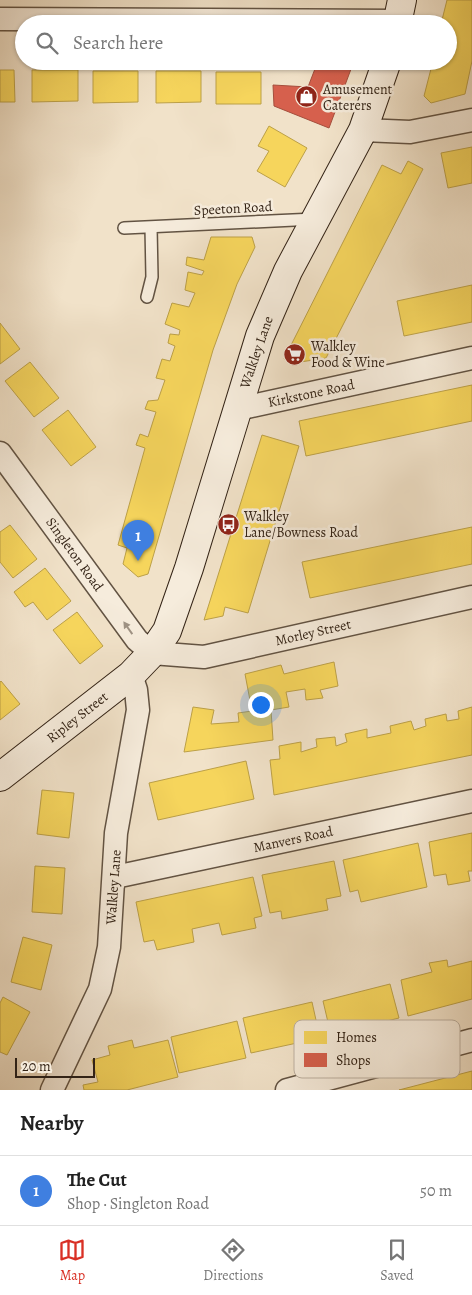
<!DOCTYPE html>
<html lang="en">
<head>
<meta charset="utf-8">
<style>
	body { margin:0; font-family:Alegreya,serif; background:#f6f6f6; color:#222 }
	.scale { position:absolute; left:15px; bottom:12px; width:80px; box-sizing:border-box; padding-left:5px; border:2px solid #332316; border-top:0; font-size:14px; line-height:18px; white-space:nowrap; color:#332316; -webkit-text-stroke:4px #f6ecdc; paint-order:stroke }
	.you { position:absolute; left:260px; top:704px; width:18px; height:18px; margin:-12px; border:4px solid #fff; border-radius:50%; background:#1a73e8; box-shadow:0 0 0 8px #1a73e833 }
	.badge { display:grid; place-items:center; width:32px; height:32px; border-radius:50%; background:#d93025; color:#fff; font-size:16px; font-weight:700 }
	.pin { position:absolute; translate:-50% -41px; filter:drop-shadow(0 1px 2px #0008) }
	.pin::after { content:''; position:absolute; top:26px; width:18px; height:15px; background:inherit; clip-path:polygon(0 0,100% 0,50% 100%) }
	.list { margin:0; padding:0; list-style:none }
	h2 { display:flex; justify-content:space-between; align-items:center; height:65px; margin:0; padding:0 20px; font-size:21px }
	h2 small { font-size:16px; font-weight:400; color:#767676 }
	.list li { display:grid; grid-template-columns:32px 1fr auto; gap:15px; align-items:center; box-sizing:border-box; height:70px; padding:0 20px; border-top:1px solid #e0e0e0 }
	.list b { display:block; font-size:19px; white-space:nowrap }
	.list p { margin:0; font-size:16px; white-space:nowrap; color:#767676 }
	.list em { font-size:16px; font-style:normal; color:#767676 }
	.icon { flex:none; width:28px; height:28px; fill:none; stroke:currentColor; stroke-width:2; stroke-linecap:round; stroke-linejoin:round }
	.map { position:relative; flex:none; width:472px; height:1090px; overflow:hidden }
	.search { position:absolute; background:#fff; box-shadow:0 1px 4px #0004; left:15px; right:15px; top:15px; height:55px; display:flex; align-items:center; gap:12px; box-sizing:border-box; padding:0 18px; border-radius:28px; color:#767676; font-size:19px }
	.sheet { height:135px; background:#fff }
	nav { display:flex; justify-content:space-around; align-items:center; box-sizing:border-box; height:70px; border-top:1px solid #e0e0e0; background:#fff; font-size:14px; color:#767676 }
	nav a { display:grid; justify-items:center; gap:2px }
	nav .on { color:#d93025 }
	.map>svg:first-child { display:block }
	.homes { fill:#f6d55c; stroke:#bca047 }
	.shops { fill:#d6604d; stroke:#a54e3c }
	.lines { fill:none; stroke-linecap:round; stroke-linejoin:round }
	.lane-casing { stroke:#625343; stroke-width:14 }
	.street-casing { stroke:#625343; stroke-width:25 }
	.secondary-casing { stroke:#332316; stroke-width:30 }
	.lane { stroke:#f6ecdc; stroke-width:11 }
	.street { stroke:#f6ecdc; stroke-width:22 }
	.secondary { stroke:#f6ecdc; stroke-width:28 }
	.oneway { fill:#9e9283 }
	.labels { text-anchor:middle; stroke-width:5; stroke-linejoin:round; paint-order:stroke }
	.poi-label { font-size:14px; fill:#332316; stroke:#f6ecdc; text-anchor:start }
	.street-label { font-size:14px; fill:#332316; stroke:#f6ecdc }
	.key { fill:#f6ecdc; stroke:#bcb0a1; stroke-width:1 }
	.key-label { font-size:14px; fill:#332316 }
</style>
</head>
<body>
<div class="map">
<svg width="472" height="1090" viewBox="0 0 472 1090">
	<rect width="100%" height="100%" fill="#f1e2c9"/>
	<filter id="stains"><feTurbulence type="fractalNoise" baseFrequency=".004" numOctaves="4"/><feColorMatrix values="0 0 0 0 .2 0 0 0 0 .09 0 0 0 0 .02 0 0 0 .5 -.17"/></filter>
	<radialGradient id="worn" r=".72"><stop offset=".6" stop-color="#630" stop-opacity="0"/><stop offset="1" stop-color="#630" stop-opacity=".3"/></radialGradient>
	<path class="homes" d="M447,0H472V61L465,94L431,103L424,96L433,61H448V24H441Z
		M0,70H14L15,102H0Z
		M32,70H78V101L32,102Z
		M93,71H138V102L93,103Z
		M156,71H201V102L156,103Z
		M216,72H261V104H216Z
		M269,126L307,148L285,187L257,171L269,151L258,146Z
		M472,147V183L448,188L441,153Z
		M408,161L423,169L326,358L294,363L284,359L382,165L401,174Z
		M211,237H252L255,247L237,284L213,350L148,574L138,577L123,564L127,548L118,545L145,448L136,445L140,434L148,437L156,412L145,409L148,401L158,400L165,380L156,378L162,359L170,361L175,346L168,343L170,334L179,335L180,330L165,324L172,303L189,307L195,293L185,290L188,272L202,275L204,271L186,265L187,257L204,260Z
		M472,285V322L404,336L397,301Z
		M0,323L20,349L0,364Z
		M30,362L59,398L34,417L5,381Z
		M472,385V421L306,456L299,421Z
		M68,410L96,447L71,466L42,430Z
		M262,435L299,446L248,613L225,607L223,616L204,620Z
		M10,525L37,559L13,578L0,562V532Z
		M472,527V564L310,598L302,562Z
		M45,568L71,601L47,620L33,602L25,607L14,592Z
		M77,612L103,646L80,664L53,630Z
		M334,662L338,686L320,690L323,698L306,700L305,689L286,692L289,707L271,710L273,740L184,752L193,707L214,710L211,724L239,722L238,713L252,711L245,674L281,665L284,674Z
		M1,681L20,704L0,720V682Z
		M472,707V755L274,795L270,760L280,759L279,746L301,742V752L317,747L316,739L335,737L336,746L347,742L345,734L367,729V738L391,733L390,726L411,721L414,730L426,726L425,719L446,714L447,721L459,719L458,711Z
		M246,761L254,799L158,820L149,783Z
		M42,790L74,793L69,838L37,834Z
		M472,833V871H468L470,881L448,885L446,874L434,876L429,842Z
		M418,843L427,887L361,902L358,890L350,892L343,860Z
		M334,861L341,896L326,899L328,910L282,919L281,911L270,913L262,875Z
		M35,866L65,868L62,914L32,912Z
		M253,877L262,916L254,918L256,928L222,935L219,923L192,929L194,942L157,950L154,940L144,942L136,902Z
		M23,937L52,945L41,990L11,982Z
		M447,960L448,967L472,961V999L408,1016L401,980L432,972L429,963Z
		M390,984L399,1018L331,1035L323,1001Z
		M3,997L30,1012L7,1055L0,1052V1003Z
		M312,1002L320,1038L251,1053L243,1018Z
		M237,1021L246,1058L179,1073L171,1037Z
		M132,1040L134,1048L168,1040L178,1077L127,1090H84L83,1085L98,1082L92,1060L110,1055L108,1046Z
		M472,1071V1090H399Z"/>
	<path class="shops" d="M318,61H354L329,128L274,106L273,85L308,87Z"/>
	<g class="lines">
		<defs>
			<path id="lane" d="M124,228L315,219
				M147,297L152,277L151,227"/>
			<path id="street" d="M0,19L398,21
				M363,130L410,132L472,120
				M238,409L472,358
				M0,453L137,640L152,653L204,657L472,597
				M115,877L472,801
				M52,1090L100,989L109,947L116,833L138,710L136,690L131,675
				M287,1090L472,1040"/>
			<path id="secondary" d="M397,24L402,0
				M0,777L131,675L152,653L167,631L189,568L260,336L288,271L363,130L387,61"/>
		</defs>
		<use href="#lane" class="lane-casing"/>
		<use href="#street" class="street-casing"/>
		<use href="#secondary" class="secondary-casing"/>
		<use href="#lane" class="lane"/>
		<use href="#street" class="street"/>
		<use href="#secondary" class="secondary"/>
	</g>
	<defs><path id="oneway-solid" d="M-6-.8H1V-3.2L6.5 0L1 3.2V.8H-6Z" transform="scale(1.25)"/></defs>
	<use class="oneway" href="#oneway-solid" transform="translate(128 628) rotate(-125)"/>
	<defs>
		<symbol id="shop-disc" viewBox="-11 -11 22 22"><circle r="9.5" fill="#8f2418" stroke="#f6ecdc"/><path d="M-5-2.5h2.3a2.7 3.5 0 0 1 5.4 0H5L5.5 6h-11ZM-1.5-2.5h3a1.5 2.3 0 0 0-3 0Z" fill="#fff"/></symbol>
		<symbol id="supermarket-disc" viewBox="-11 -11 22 22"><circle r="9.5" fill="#8f2418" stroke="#f6ecdc"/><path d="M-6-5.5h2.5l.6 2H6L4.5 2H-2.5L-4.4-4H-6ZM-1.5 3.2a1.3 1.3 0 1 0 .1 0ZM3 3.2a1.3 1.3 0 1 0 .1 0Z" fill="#fff"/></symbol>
		<symbol id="bus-disc" viewBox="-11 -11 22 22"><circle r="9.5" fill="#8f2418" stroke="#f6ecdc"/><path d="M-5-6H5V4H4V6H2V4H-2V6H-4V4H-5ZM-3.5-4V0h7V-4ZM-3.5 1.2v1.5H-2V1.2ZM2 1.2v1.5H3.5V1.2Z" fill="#fff"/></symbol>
	</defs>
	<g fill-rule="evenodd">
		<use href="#shop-disc" x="294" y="84" width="25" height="25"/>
		<use href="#supermarket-disc" x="282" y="342" width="25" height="25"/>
		<use href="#bus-disc" x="216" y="512" width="25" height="25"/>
	</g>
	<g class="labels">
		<g class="poi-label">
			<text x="323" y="94">Amusement<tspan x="323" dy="16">Caterers</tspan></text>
			<text x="311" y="351">Walkley<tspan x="311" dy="16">Food &amp; Wine</tspan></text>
			<text x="244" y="521">Walkley<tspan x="244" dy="16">Lane/Bowness Road</tspan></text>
		</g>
		<g class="street-label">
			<text transform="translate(233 208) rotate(-3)" y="5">Speeton Road</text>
			<text transform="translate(256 352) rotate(-71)" y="5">Walkley Lane</text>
			<text transform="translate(311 393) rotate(-12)" y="5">Kirkstone Road</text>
			<text transform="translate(75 554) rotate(54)" y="5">Singleton Road</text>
			<text transform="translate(313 632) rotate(-13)" y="5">Morley Street</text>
			<text transform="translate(77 717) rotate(-38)" y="5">Ripley Street</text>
			<text transform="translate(293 839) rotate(-12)" y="5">Manvers Road</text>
			<text transform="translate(113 887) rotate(-86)" y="5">Walkley Lane</text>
		</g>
	</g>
	<rect x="294" y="1020" width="166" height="58" rx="8" class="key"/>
	<rect x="304" y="1031" width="23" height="13" fill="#f6d55c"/>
	<rect x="304" y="1053" width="23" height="14" fill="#d6604d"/>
	<g class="key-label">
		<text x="336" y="1042">Homes</text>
		<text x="336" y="1065">Shops</text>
	</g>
	<rect width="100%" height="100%" filter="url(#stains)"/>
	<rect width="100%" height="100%" fill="url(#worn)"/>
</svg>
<div class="scale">20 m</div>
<div class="you"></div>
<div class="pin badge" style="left:138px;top:561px;background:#3f7fe0">1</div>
<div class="search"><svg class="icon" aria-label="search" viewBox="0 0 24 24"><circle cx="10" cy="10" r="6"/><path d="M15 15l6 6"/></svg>Search here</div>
</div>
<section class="sheet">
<h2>Nearby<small></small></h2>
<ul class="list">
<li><span class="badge" style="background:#3f7fe0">1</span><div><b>The Cut</b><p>Shop · Singleton Road</p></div><em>50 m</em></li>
</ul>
</section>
<nav>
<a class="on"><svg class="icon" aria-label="map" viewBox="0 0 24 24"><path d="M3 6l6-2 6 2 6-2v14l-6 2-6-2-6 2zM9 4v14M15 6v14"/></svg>Map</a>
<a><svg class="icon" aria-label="directions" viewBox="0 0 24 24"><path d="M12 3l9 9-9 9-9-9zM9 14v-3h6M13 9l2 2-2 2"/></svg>Directions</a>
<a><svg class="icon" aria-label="saved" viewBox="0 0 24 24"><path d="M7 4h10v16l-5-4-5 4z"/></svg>Saved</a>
</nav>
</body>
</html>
